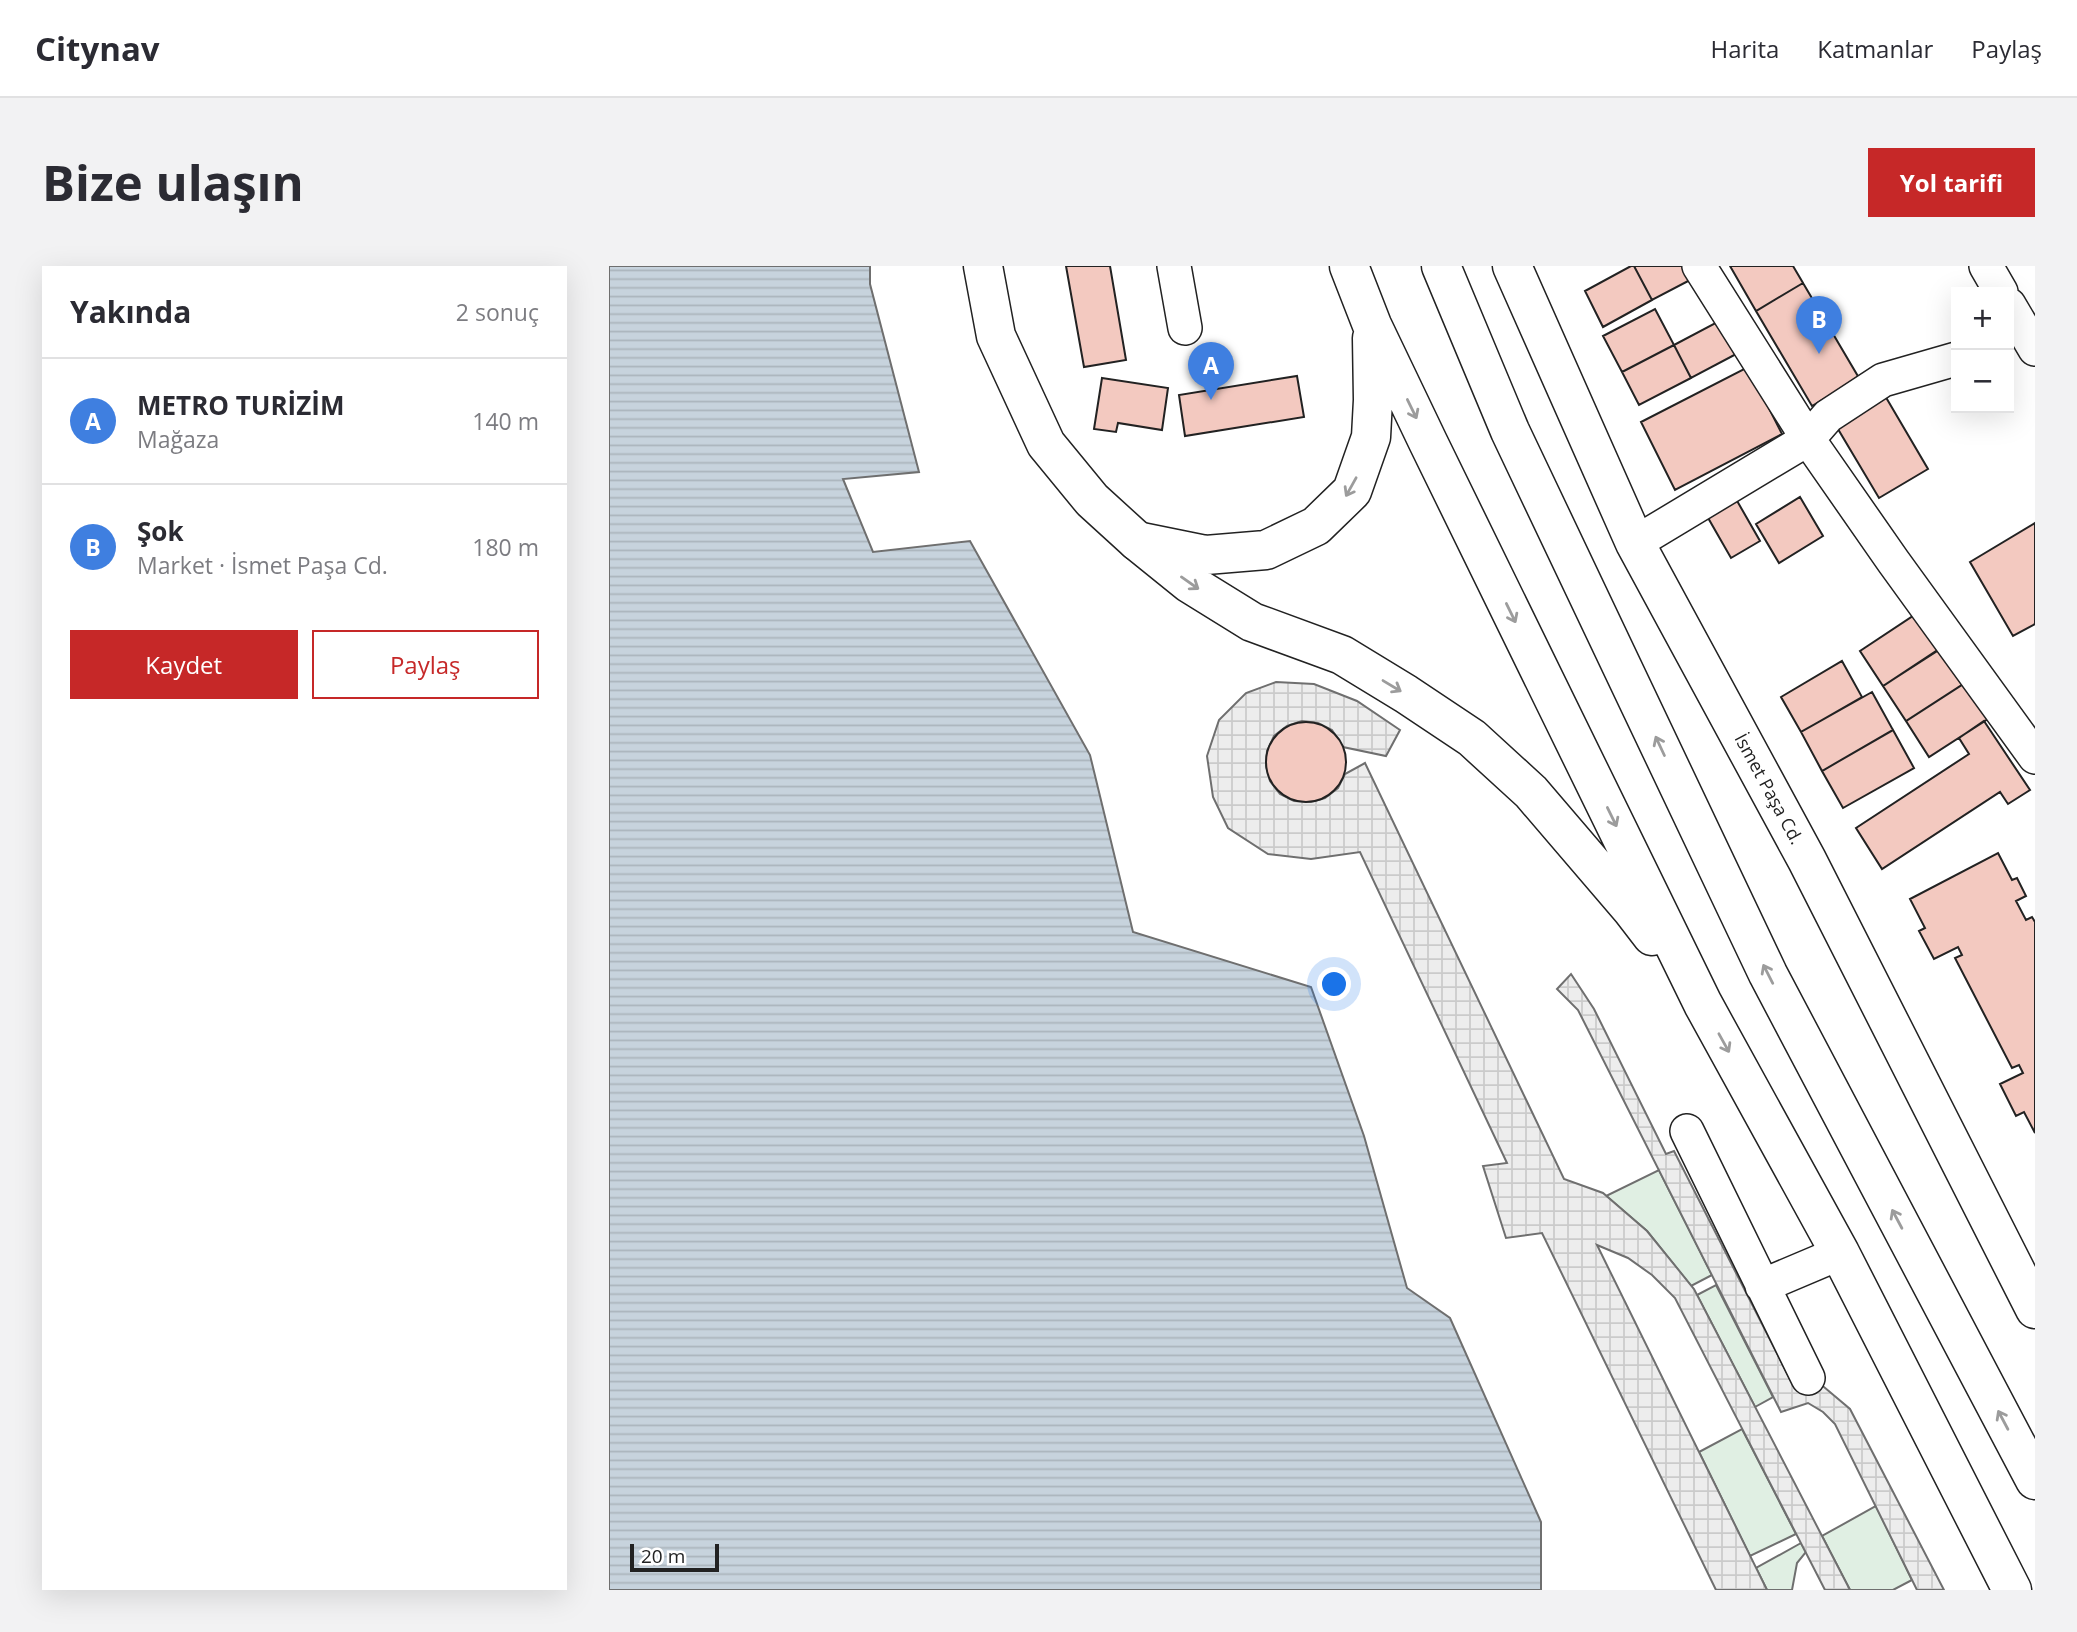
<!DOCTYPE html>
<html lang="tr">
<head>
<meta charset="utf-8">
<style>
	body { margin:0; font-family:"Open Sans",sans-serif; background:#f2f2f3; color:#2b2b33 }
	.controls { position:absolute; right:21px; top:21px; display:grid; overflow:hidden; border-radius:0px; box-shadow:0 7px 28px #0002 }
	.controls button { width:63px; height:63px; display:grid; place-items:center; padding:0; border:0; border-bottom:2px solid #e1e1e2; background:#fff; color:#2b2b33; font:35px sans-serif }
	.scale { position:absolute; left:21px; bottom:18px; width:89px; box-sizing:border-box; padding-left:7px; border:4px solid #222; border-top:0; font-size:19px; line-height:24px; white-space:nowrap; color:#222; -webkit-text-stroke:5px #fff; paint-order:stroke }
	.you { position:absolute; left:726px; top:719px; width:24px; height:24px; margin:-18px; border:5px solid #fff; border-radius:50%; background:#1a73e8; box-shadow:0 0 0 10px #1a73e833 }
	.badge { display:grid; place-items:center; width:46px; height:46px; border-radius:50%; background:#c62828; color:#fff; font-size:23px; font-weight:700 }
	.pin { position:absolute; translate:-50% -58px; filter:drop-shadow(0 2px 4px #0008) }
	.pin::after { content:''; position:absolute; top:37px; width:24px; height:21px; background:inherit; clip-path:polygon(0 0,100% 0,50% 100%) }
	.list { margin:0; padding:0; list-style:none }
	h2 { display:flex; justify-content:space-between; align-items:center; height:91px; margin:0; padding:0 28px; font-size:30px }
	h2 small { font-size:23px; font-weight:400; color:#7c7c81 }
	.list li { display:grid; grid-template-columns:46px 1fr auto; gap:21px; align-items:center; box-sizing:border-box; height:126px; padding:0 28px; border-top:2px solid #e1e1e2 }
	.list b { display:block; font-size:26px; white-space:nowrap }
	.list p { margin:0; font-size:23px; white-space:nowrap; color:#7c7c81 }
	.list em { font-size:23px; font-style:normal; color:#7c7c81 }
	.actions { display:flex; gap:14px; padding:21px 28px }
	.actions a { flex:1; padding:16px 0; border:2px solid #c62828; border-radius:0px; text-align:center; font-size:24px; color:#c62828 }
	.actions .main { background:#c62828; color:#fff }
	.map { position:relative; flex:none; width:1426px; height:1324px; overflow:hidden; border-radius:0px }
	header { display:flex; align-items:center; gap:42px; box-sizing:border-box; height:98px; padding:0 35px; background:#fff; border-bottom:2px solid #e1e1e2 }
	header strong { font-size:33px }
	nav { display:flex; gap:38px; margin-inline-start:auto; font-size:24px }
	.intro { display:flex; align-items:center; justify-content:space-between; box-sizing:border-box; height:168px; padding:0 42px }
	h1 { margin:0; font-size:49px }
	.button { padding:18px 32px; border-radius:0px; background:#c62828; color:#fff; font-size:24px; font-weight:700 }
	main { display:flex; gap:42px; padding:0 42px }
	aside { flex:1; background:#fff; border-radius:0px; box-shadow:0 7px 28px #0002 }
	.map>svg:first-child { display:block }
	.green { fill:#e0efe3; stroke:#6f6f6f; stroke-width:2 }
	.plaza { fill:url(#plaza-grid); stroke:#6f6f6f; stroke-width:2 }
	.water { fill:url(#water-rules); stroke:#6f6f6f; stroke-width:2 }
	.building { fill:#f3c9c0; stroke:#222; stroke-width:2 }
	.lines { fill:none; stroke-linecap:round; stroke-linejoin:round }
	.minor-casing { stroke:#222; stroke-width:36 }
	.major-casing { stroke:#222; stroke-width:41 }
	.highway-casing { stroke:#222; stroke-width:41 }
	.minor { stroke:#fff; stroke-width:33 }
	.major { stroke:#fff; stroke-width:38 }
	.highway { stroke:#fff; stroke-width:38 }
	.oneway { stroke:#9c9c9c }
	.labels { text-anchor:middle; stroke-width:5; stroke-linejoin:round; paint-order:stroke }
	.street-label { font-size:18px; fill:#222; stroke:#fff }
</style>
</head>
<body>
<header>
<strong>Citynav</strong>
<nav><a>Harita</a><a>Katmanlar</a><a>Paylaş</a></nav>
</header>
<div class="intro"><h1>Bize ulaşın</h1><a class="button">Yol tarifi</a></div>
<main>
<aside>
<h2>Yakında<small>2 sonuç</small></h2>
<ul class="list">
<li><span class="badge" style="background:#3f7fe0">A</span><div><b>METRO TURİZİM</b><p>Mağaza</p></div><em>140 m</em></li>
<li><span class="badge" style="background:#3f7fe0">B</span><div><b>Şok</b><p>Market · İsmet Paşa Cd.</p></div><em>180 m</em></li>
</ul>
<div class="actions"><a class="main">Kaydet</a><a>Paylaş</a></div>
</aside>
<div class="map">
<svg width="1426" height="1324" viewBox="0 0 1426 1324">
	<defs>
		<pattern id="plaza-grid" width="8" height="8" patternUnits="userSpaceOnUse" patternTransform="scale(1.75)"><rect width="8" height="8" fill="#ededed"/><path d="M0 4h8M4 0v8" fill="none" stroke="#cbcbcb"/></pattern>
		<pattern id="water-rules" width="6" height="5" patternUnits="userSpaceOnUse" patternTransform="scale(1.75)"><rect width="6" height="5" fill="#c7d3dd"/><path d="M0 2.5h6" fill="none" stroke="#abb5bd"/></pattern>
	</defs>
	<rect width="100%" height="100%" fill="#fff"/>
	<path class="green" d="M1050,904L1103,1009L1082,1020L1038,965L997,930Z
		M1107,1019L1164,1131L1146,1141L1088,1029Z
		M1133,1163L1187,1268L1141,1290L1090,1186Z
		M1267,1240L1303,1314L1284,1324H1241L1213,1270Z
		M1192,1277L1197,1286L1188,1297L1183,1324H1158L1147,1302Z"/>
	<path class="plaza" d="M667,416L705,418L748,435L791,464L777,490L734,481L723,464L709,457L693,455L678,460L665,470L658,485L657,500L661,515L671,528L685,535L702,536L716,532L729,522L736,508L756,497L955,913L994,927L1038,965L1085,1023L1241,1324H1216L1066,1032L1043,1009L1019,992L988,979L1158,1324H1107L933,967L897,972L874,900L898,897L751,586L702,593L659,588L619,562L604,531L598,490L610,454L637,427Z
		M962,708L985,743L1057,888L1065,885L1182,1115L1199,1112L1215,1121L1241,1143L1335,1324H1308L1226,1158L1214,1146L1199,1137L1172,1146L969,744L948,723Z"/>
	<path class="water" d="M0,0H261V18L310,206L234,213L264,286L361,275L481,489L524,666L702,721L755,870L798,1022L841,1052L932,1256V1324H0Z"/>
	<path class="building" d="M457,0H501L517,94L475,101Z
		M1022,0H1025L1043,34L994,61L976,25Z
		M1025,0H1076L1083,13L1043,34Z
		M1121,0H1184L1194,17L1147,45Z
		M1194,17L1250,112L1203,140L1147,45Z
		M1046,43L1065,79L1013,106L994,70Z
		M1114,53L1131,86L1082,112L1065,79Z
		M1065,79L1082,112L1030,139L1013,106Z
		M1139,101L1173,168L1066,224L1032,156Z
		M688,110L695,151L576,170L570,129Z
		M493,112L559,122L553,164L509,157L507,166L485,163Z
		M1275,128L1319,203L1270,232L1226,158Z
		M1191,231L1214,270L1170,297L1147,258Z
		M1127,233L1151,275L1122,292L1098,250Z
		M1426,257V358L1404,370L1361,296Z
		M1310,346L1333,381L1274,420L1251,385Z
		M1333,382L1356,417L1297,455L1274,420Z
		M1233,395L1253,431L1192,466L1172,431Z
		M1356,417L1379,453L1320,491L1297,455Z
		M1263,426L1284,464L1213,505L1192,466Z
		M1375,455L1421,524L1399,538L1391,526L1273,603L1247,562L1360,488L1350,472Z
		M657 496a40 40 0 1 1 80 0a40 40 0 1 1-80 0Z
		M1284,464L1305,502L1234,542L1213,505Z
		M1389,587L1403,614L1408,612L1417,630L1407,635L1417,654L1423,651L1426,656V867L1415,846L1407,850L1391,818L1414,807L1410,799L1403,802L1346,692L1353,689L1349,681L1325,693L1310,665L1316,662L1301,633Z"/>
	<g class="lines">
		<defs>
			<path id="minor" d="M565,0L576,62
				M1090,0L1199,173L1284,295L1426,491
				M1377,0L1392,26
				M1400,39L1426,83
				M1026,277L1199,173L1219,150L1274,114L1347,93
				M1078,865L1199,1112
				M1153,1020L1231,987"/>
			<g id="major">
				<path d="M374,0L387,70L437,178L483,234L528,275"/>
				<path id="s1" d="M903,0L1026,277L1198,594L1426,1043"/>
			</g>
			<path id="highway" d="M740,0L763,59L819,176L1094,738L1231,987L1403,1324
				M832,0L901,165L1159,708L1426,1214
				M528,275L580,317L643,356L733,389L797,428L863,472L922,526L1023,644L1043,670
				M533,276L597,289L657,284L707,260L743,225L762,171L764,134L763,72"/>
		</defs>
		<use href="#minor" class="minor-casing"/>
		<use href="#major" class="major-casing"/>
		<use href="#highway" class="highway-casing"/>
		<use href="#minor" class="minor"/>
		<use href="#major" class="major"/>
		<use href="#highway" class="highway"/>
	</g>
	<defs><path id="oneway-shaft" d="M-6 0H5M1.5-3L5.5 0L1.5 3" fill="none" stroke-width="1.6" stroke-linecap="round" stroke-linejoin="round" transform="scale(1.75)"/></defs>
	<g class="oneway">
		<use href="#oneway-shaft" transform="translate(803 143) rotate(64)"/>
		<use href="#oneway-shaft" transform="translate(742 221) rotate(119)"/>
		<use href="#oneway-shaft" transform="translate(581 317) rotate(35)"/>
		<use href="#oneway-shaft" transform="translate(902 347) rotate(64)"/>
		<use href="#oneway-shaft" transform="translate(783 420) rotate(31)"/>
		<use href="#oneway-shaft" transform="translate(1051 480) rotate(-115)"/>
		<use href="#oneway-shaft" transform="translate(1003 551) rotate(64)"/>
		<use href="#oneway-shaft" transform="translate(1159 708) rotate(-117)"/>
		<use href="#oneway-shaft" transform="translate(1115 777) rotate(61)"/>
		<use href="#oneway-shaft" transform="translate(1288 953) rotate(-118)"/>
		<use href="#oneway-shaft" transform="translate(1394 1154) rotate(-118)"/>
	</g>
	<g class="labels">
		<g class="street-label">
			<text dy="6" stroke="none"><textPath href="#s1" startOffset="583">İsmet Paşa Cd.</textPath></text>
		</g>
	</g>
</svg>
<div class="controls">
<button>+</button>
<button>−</button>
</div>
<div class="scale">20 m</div>
<div class="you"></div>
<div class="pin badge" style="left:602px;top:134px;background:#3f7fe0">A</div>
<div class="pin badge" style="left:1210px;top:88px;background:#3f7fe0">B</div>
</div>
</main>
</body>
</html>
